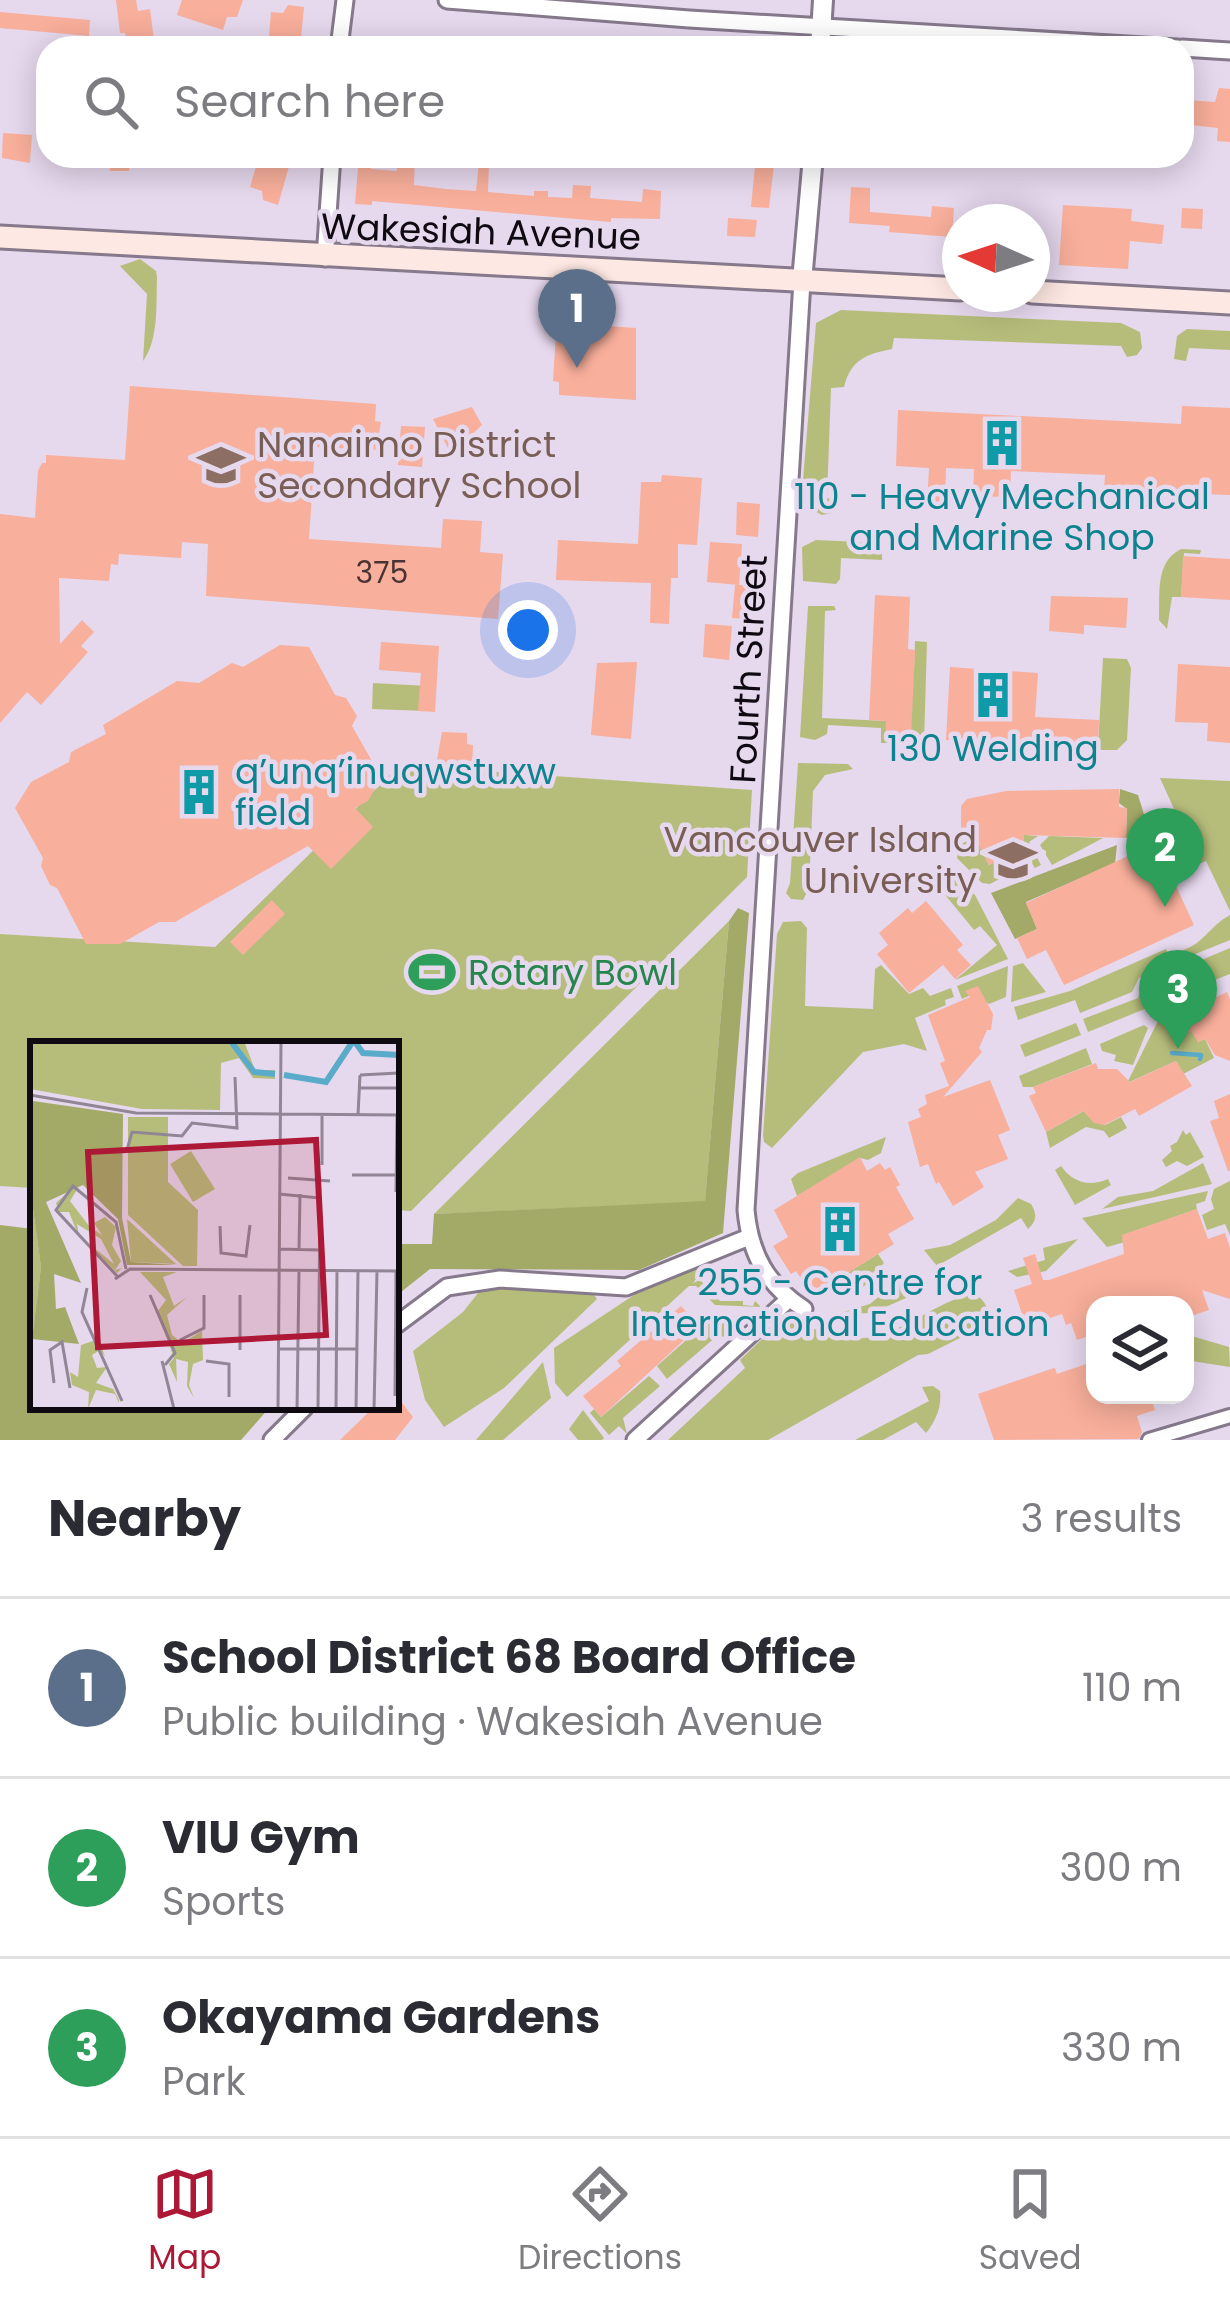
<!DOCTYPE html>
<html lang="en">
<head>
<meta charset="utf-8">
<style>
	body { margin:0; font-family:Poppins,sans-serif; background:#f7f7f7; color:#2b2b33 }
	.controls { position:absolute; right:36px; bottom:36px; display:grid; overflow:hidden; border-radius:24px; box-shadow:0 6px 30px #0003 }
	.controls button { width:108px; height:108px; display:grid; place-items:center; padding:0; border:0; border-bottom:3px solid #e1e1e2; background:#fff; color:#2b2b33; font:60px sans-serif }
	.compass { position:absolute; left:942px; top:204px; width:108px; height:108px; border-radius:50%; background:#fff; box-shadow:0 6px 30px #0003; rotate:273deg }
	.you { position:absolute; left:528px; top:630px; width:42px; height:42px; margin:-30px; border:9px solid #fff; border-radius:50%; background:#1a73e8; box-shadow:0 0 0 18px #1a73e833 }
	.badge { display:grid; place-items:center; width:78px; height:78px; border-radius:50%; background:#ad1836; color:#fff; font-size:39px; font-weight:700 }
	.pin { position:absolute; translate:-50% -99px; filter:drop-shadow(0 3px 6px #0008) }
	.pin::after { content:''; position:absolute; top:63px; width:42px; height:36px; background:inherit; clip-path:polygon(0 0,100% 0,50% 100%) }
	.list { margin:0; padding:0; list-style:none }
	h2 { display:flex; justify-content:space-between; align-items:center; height:156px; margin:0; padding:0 48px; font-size:51px }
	h2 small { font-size:39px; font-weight:400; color:#7c7c81 }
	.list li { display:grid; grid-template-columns:78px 1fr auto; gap:36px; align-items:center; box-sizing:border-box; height:180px; padding:0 48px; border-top:3px solid #e1e1e2 }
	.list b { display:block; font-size:45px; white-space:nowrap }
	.list p { margin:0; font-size:39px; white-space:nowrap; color:#7c7c81 }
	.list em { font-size:39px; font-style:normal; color:#7c7c81 }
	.icon { flex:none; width:66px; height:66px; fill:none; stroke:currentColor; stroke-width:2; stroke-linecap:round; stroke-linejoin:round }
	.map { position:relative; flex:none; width:1230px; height:1440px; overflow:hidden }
	.search { position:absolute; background:#fff; box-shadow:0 6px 30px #0003; left:36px; right:36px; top:36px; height:132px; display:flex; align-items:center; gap:30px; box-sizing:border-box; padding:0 42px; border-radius:36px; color:#7c7c81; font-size:45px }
	.sheet { height:696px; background:#fff }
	nav { display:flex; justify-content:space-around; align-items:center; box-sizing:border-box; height:168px; border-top:3px solid #e1e1e2; background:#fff; font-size:33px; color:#7c7c81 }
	nav a { display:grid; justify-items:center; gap:6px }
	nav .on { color:#ad1836 }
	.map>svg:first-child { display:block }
	.green { fill:#b6bd7b }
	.forest { fill:#a3aa67 }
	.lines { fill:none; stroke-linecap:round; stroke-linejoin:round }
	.stream { stroke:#5aabc9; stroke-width:4.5 }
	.building { fill:#f8af9b }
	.pedestrian-casing { stroke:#85798b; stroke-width:18 }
	.minor-casing { stroke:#85798b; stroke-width:21 }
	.tertiary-casing { stroke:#85798b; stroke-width:24 }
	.secondary-casing { stroke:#85798b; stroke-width:27 }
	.pedestrian { stroke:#fff; stroke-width:12 }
	.minor { stroke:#fff; stroke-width:15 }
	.tertiary { stroke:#fff; stroke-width:18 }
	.secondary { stroke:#fee8e3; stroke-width:21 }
	.labels { text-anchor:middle; stroke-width:9; stroke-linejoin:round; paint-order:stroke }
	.number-label { font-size:30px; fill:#493334 }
	.street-label { font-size:36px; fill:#0f0a11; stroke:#e6d8ed }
	.education-label { font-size:36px; fill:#785e54; stroke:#e6d8ed; text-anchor:start }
	.culture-label { font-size:36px; fill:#0d838f; stroke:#e6d8ed }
	.leisure-label { font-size:36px; fill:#27864d; stroke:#e6d8ed; text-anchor:start }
	.inset-river { fill:none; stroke:#5aabc9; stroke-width:6 }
	.inset-road { fill:none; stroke:#908695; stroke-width:3 }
	.view { fill:#ad1836; fill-opacity:0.15; stroke:#ad1836; stroke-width:6 }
	.inset-edge { fill:none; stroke:#0f0a11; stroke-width:6 }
</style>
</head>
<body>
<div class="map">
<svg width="1230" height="1440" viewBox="0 0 1230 1440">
	<rect width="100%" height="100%" fill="#e6d8ed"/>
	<path class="green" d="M140,259L156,271L157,277C156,304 159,339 143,361L147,294L120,266Z
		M841,310L1121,323L1140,332L1142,348L1137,355L1127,357L1121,346L894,338L892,349C867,354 851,359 844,387L831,388L827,498L839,501L832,513L822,515L809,508L803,480L816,323Z
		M1187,329L1230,331V350L1189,348L1186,361L1174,359L1177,336Z
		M816,540L882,543V560L841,558L840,579L836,584L803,581L802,547Z
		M1181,549L1201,550L1200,554L1184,553L1181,597H1172L1167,629L1159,620C1160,593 1155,562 1181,549Z
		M808,606H834L836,610L825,611L822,718L886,721V735L914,670L915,641L927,642L924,743H881V728L828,725L827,734L815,740L800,737Z
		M1103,658L1127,659L1131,668L1127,740L1117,750H1101L1098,746Z
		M373,683L428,686L426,711L372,709Z
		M798,763L848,764L853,769L825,775L813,791L809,888L803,900L791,899L786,893L790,883Z
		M400,765L752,790L747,877L411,1211L396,1210V1044H33V1188L0,1186V934L215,947Z
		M1160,778L1230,781V911L1206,861L1199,864Z
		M1024,835L1038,836L1029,842L1041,865L1035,868L1031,862L990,884L982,883L957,858L959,845L975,837L989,865L1023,848Z
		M1049,836L1103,838L1052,865L1040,845Z
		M943,867L975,895L1008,959L955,980L997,945L980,926L974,930L942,891Z
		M1230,915V940L1183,959L1179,951C1203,946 1209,926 1230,915Z
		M729,921L705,1202L434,1214Z
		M801,921L807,928L805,1006L873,1009L875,969L881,965L909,994L923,988L930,996L951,988L954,997L945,1000L946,1005L915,1018L927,1051L904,1044L863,1052L772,1148L764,1142L763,1136L777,934L783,922Z
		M1230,948V974L1167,999L1180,969Z
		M1166,949L1172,964L1139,978L1132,992L1080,1013L1075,1000L1018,1020L1014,1007L1070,991Z
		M1023,963L1046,992L1011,1002L1013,966Z
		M1008,966L1006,997L989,1004L973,994L962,999L957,986Z
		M1170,973L1157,1004L1088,1032L1083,1019L1138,998L1143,983Z
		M1209,999L1210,1003L1178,1017L1185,1033L1193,1030L1198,1042L1205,1039L1214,1058L1183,1074L1176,1061L1127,1083L1159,1019L1164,1016L1167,1022L1178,1017L1176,1012Z
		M1076,1023L1081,1035L1025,1057L1020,1045Z
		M1144,1025L1148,1028L1133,1065L1114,1061L1116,1055L1102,1051L1100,1044Z
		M1086,1048L1092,1064L1033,1087H1023L1019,1076Z
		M1089,1108L1105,1125L1121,1117L1127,1128L1109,1138L1104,1131L1086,1127L1050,1148L1046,1132Z
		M1183,1130L1186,1135L1190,1132L1204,1157L1187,1166L1177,1161L1166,1167L1162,1160L1172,1151L1170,1146L1177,1142Z
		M886,1137L881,1153L868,1160L860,1158L797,1196L791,1179L798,1173Z
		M1203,1163L1212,1184L1102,1209L1118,1197L1153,1191Z
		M1061,1166C1073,1183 1090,1187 1108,1179L1111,1185L1075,1205L1055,1170Z
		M1230,1181V1235L1225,1224L1207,1230L1202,1215L1214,1209L1211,1199L1214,1189Z
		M1208,1191L1205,1201L1196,1204L1197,1209L1123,1235L1125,1242L1107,1247L1082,1218Z
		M1018,1198L1031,1204C1037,1214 1037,1221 1028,1229L1021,1218L937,1266L924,1250L950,1245L996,1220Z
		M1078,1239L1046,1271L1017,1277L1008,1271L1045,1260L1043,1248Z
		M878,1254L884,1263L870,1278V1283L850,1293H815Z
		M695,1265L703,1270L693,1283L700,1280L720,1301H743V1305L753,1306L755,1301L761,1307L715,1305L696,1286H689L567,1397L555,1383L554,1348L643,1289Z
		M903,1276L915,1294L872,1313L837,1314L870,1304Z
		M482,1288L592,1292L597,1299L504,1388L444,1427L425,1400L413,1351L463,1312Z
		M976,1295C991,1304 991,1321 982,1335L974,1339L970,1333L928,1354L918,1355L768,1440H668L745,1368L740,1360L782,1320C816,1324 831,1344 872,1337C908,1330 946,1295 976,1295Z
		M702,1315L749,1317L727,1337L717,1336L667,1379L657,1366L702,1326Z
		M1185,1334L1229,1347L1230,1367L1185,1360Z
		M543,1362L551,1398L503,1440H476Z
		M649,1376L660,1386L623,1418L627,1434L619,1426L609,1435L590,1413L594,1409L601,1417Z
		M933,1386L940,1391C942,1406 936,1421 926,1433L916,1422L883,1440H855L929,1401L922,1387Z
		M583,1410L604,1438L602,1440H578L569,1429Z"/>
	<path class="forest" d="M1120,789L1138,795L1147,824L1126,838L1127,809L1119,803Z
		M1117,845L1115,863L1026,902L1037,929L1015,939L991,893Z
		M738,908L749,913L723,1233L639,1270L430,1269L396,1296V1244H432L434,1214L705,1201L729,921Z
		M0,1225L33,1229V1407H270L241,1440H0Z"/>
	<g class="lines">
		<path class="stream" d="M1172,1053L1201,1055L1200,1059"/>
	</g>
	<path class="building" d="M116,0H136L138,11L150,9L155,48H138L146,36L126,38L125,33H120Z
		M182,0H243L237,17H227L223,30L177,15Z
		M288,5L304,7L300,48H268L271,12L283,13Z
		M0,12L90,20L89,36L0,28Z
		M1219,88L1230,89V142L1217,141L1218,128L1190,125V121H1184L1186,100L1215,102Z
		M3,133L32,135L30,163L2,158Z
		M110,156H130L129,171H110Z
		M259,156H292L278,205L263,200L262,191L250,187Z
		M359,156H371V169L397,171L398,156H415L414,185L446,189L476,191L479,162H489L488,192L534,196V191H548V197L572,198L573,185L591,186L590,198L642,202L643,189L661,191L660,219L611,218V222L372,201V205L355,204Z
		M756,156H775L769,208L751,207Z
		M851,187L870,188V212L931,217L932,206L954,208L952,237L889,232L890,226L849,223Z
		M1063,205L1132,209L1131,221L1164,225L1162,244L1130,241L1128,269L1059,265Z
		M1182,208L1203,209L1202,229L1181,228Z
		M728,218L757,220L755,237L727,236Z
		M557,318L581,320V324L636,328V400L559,395V382L553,381Z
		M130,386L376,404L375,421L381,422L376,450L315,447L309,539L441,548L443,519L482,521L480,552L503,554L498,619L206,596L208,544L182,542L181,558L119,554L118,565L111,564L109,581L59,578L60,644L82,620L94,632L81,646L88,652L41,705L27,692L0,723V514L35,518L38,471L42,463H46V455L125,460Z
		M1182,406L1230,408V495L1104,490L1105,475L1011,471L1010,497L973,496L974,469L946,468L945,504L927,503L929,468L896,466L898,410L1181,424Z
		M472,407L482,425L451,454L433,419Z
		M401,426L425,427L422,467L398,465Z
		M662,475L702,478L697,545L678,544V578H671L669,624L650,623L651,583L556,580L558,540L638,544L641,482H661Z
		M737,502L760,504L758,537L736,535Z
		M710,542L742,544L739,585L707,582Z
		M1183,556L1230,559V600L1181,597Z
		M735,585H753L751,619L732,618Z
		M875,595L910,597L908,649L915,650L911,736L885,735L886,721L869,720Z
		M1051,596L1128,598L1126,628L1084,625V634L1049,631Z
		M705,624L732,626L729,660L703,657Z
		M381,642L439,646L435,712L418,711L421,673L379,670Z
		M280,645L309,647L335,695L346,698L357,716L352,726L381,777L368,801L355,808L373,827L331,869L308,846L175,922H159L120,944H86L57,888L50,885L41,866L43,858L15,808L31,782L69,762L71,752L106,734L103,725L177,681L199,683L232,663L243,667Z
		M637,662L631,739L591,735L597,663Z
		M1178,664L1230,667V743L1207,741L1208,723L1175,722Z
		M950,667L1038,673L1035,717L1099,720L1098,746L946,740Z
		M442,732L467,733V744L473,745L472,772L435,771Z
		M1119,789V807L1127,808L1126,838L1024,835V848L989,865L973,833H961V806L967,799L1006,791Z
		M1156,843L1194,925L1064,985L1046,950L1027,959L1017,938L1037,929L1026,903Z
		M272,900L285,914L243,955L230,942Z
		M926,901L963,945L957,950L971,965L955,979L943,965L909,993L877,954L888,945L879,933L908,908L912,913Z
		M978,986L993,1014L991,1030H987L979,1048L982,1052L943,1097L990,1080L1010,1130L998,1135L1008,1159L975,1172L984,1187L953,1206L939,1182L936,1184L928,1164L920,1167L908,1122L921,1117L918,1109L927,1104L925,1095L949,1086L940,1063L945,1061L928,1015L970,997L965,991Z
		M1227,992L1230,1000V1061L1215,1055L1205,1039L1198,1042L1191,1031L1185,1033L1178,1016Z
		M1176,1061L1192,1086L1139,1116L1135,1109L1104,1125L1094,1123L1083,1111L1046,1132L1029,1096L1036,1093L1033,1087L1096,1063L1098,1069H1117L1130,1082Z
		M1230,1094V1171H1228L1210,1121L1219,1118L1214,1101Z
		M860,1157L867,1171L880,1163L885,1170L890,1167L900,1185L896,1187L914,1219L888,1234L894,1244L812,1295L796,1271L791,1274L773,1246L788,1237L774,1210Z
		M1197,1209L1208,1239L1225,1233L1230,1248V1299L1202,1290L1209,1310L1185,1318V1305H1095V1334L1077,1340L1071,1323L1066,1325L1062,1314L1026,1326L1014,1290L1032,1284L1023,1258L1035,1254L1043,1280H1049L1124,1254L1122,1235Z
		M681,1306L699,1326L601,1417L583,1396L621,1366L617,1361Z
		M1095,1361V1395H1150L1155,1410L1137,1416L1142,1432L1139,1439L994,1440L978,1394L1051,1369L1055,1368L1057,1374Z
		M396,1395L413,1417L395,1440H340L374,1407H396Z"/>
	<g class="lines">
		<defs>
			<path id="pedestrian" d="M1149,1440L1230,1416"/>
			<path id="minor" d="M447,0L689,19L1178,48
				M339,48L345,0
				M1182,48L1230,51
				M325,258L332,156
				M802,281L746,1210C750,1254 767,1285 804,1309
				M396,1325L447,1287L500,1279L626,1287L749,1237
				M272,1440L305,1407
				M635,1440L789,1299"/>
			<path id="tertiary" d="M820,48L823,0
				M802,281L813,156"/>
			<path id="secondary" d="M0,237C320,257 640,273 960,289
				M1032,292L1230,303"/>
		</defs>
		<use href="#pedestrian" class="pedestrian-casing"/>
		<use href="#minor" class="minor-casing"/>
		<use href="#tertiary" class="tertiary-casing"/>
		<use href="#secondary" class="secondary-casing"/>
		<use href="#pedestrian" class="pedestrian"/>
		<use href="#minor" class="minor"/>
		<use href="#tertiary" class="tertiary"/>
		<use href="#secondary" class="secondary"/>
	</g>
	<defs>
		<symbol id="building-bare" viewBox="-9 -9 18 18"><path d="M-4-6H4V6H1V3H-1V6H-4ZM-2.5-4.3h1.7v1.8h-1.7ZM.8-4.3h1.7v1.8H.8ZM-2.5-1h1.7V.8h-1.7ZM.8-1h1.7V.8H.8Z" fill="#0f9aa8" stroke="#e6d8ed" stroke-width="2.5" paint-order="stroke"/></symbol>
		<symbol id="school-bare" viewBox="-9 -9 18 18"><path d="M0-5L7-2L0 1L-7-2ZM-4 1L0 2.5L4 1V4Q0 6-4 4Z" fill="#8d6e63" stroke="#e6d8ed" stroke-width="2.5" paint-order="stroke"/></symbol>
		<symbol id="university-bare" viewBox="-9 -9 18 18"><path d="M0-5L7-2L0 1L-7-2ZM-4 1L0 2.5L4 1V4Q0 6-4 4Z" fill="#8d6e63" stroke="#e6d8ed" stroke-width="2.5" paint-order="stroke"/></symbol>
		<symbol id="stadium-bare" viewBox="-9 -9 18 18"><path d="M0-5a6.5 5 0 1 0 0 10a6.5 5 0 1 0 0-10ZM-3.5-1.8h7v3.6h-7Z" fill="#2e9e5b" stroke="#e6d8ed" stroke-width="2.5" paint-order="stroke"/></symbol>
	</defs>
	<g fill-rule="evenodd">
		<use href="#building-bare" x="969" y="410" width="66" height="66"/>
		<use href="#school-bare" x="188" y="432" width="66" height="66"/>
		<use href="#building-bare" x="960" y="662" width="66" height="66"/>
		<use href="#building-bare" x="166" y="759" width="66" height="66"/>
		<use href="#university-bare" x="980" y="827" width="66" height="66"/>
		<use href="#stadium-bare" x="399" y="939" width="66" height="66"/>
		<use href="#building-bare" x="807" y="1196" width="66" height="66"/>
	</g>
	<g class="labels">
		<g class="number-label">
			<text x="382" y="583">375</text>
		</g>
		<g class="street-label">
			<text transform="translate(481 231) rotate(2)" y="13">Wakesiah Avenue</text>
			<text transform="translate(748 669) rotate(-87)" y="13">Fourth Street</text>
		</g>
		<g class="education-label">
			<text x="257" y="457">Nanaimo District<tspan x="257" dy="41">Secondary School</tspan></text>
			<text x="977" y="852" text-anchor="end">Vancouver Island<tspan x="977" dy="41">University</tspan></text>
		</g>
		<g class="culture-label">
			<text x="1002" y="509">110 - Heavy Mechanical<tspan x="1002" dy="41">and Marine Shop</tspan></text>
			<text x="993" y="761">130 Welding</text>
			<text x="235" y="784" text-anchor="start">q’unq’inuqwstuxw<tspan x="235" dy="41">field</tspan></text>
			<text x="840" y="1295">255 - Centre for<tspan x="840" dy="41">International Education</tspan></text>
		</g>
		<g class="leisure-label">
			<text x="468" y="985">Rotary Bowl</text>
		</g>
	</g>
	<g transform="translate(30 1041)">
		<rect width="369" height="369" fill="#e6d8ed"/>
		<path d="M0,0H214L225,29H245V38L223,37L209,17L191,22L190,69L112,68L0,48ZM98,76H138V141L168,169L167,225H153L98,174ZM161,110L185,148L163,161L140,123ZM0,146L11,226L0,313L3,228ZM42,147H48L40,160L59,185L72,194L64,182L75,176L86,186L82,204L91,220L85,229L92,227L87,232L52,197L84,223L71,198L47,183L49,196L39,171H29L26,162ZM97,178L146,223L101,221ZM110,231H147L133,236L144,265L157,256L137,274L142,294L152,302L172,290L173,319L163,323L159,344L164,357L157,345L158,321L146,318L147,341L139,323L144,317L127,271L136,259ZM69,298L75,316L70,309L62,314L67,327L77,326L66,342L83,348L89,359V362L85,353L66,349L58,368L59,351L42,344L40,331L48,336L51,304Z" fill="#b6bd7b"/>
		<path d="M3,60L93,73L92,177L101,221L148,224H97L88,178L53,144L16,161L51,242L24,233L26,268L35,266L49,303L2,298L11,226L0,146Z" fill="#a3aa67"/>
		<path class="inset-river" d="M325,1L333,12L369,14M202,2L224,31L245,33M254,34L296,41L323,0"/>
		<path class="inset-road" d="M330,34L369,32M328,47H369M0,54L106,72L249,73M251,73L369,74M292,74V124M328,74L330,34M97,109L102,91L152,95L162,82L207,87L205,36M322,134H366M258,137L300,140M366,151L367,74M249,153L290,157L288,369M190,185L191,212L216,215L220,184M249,208L289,209M269,209L270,153M87,235L26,169L43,145L86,181L96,228M85,238L100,228L369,230M57,247L52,271L92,360M120,254L145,312L135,324M210,254V309M150,299L174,287V254M249,308H327M132,320L144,368M176,320L199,323V356M24,342L20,309L32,301L40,347M365,355L366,230M248,369L251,0M267,369L269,230M306,369L307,230M326,369L328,230M344,369L347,230"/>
		<path class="view" d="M286,99L296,294L68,306L58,111Z"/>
		<rect width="369" height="369" class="inset-edge"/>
	</g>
</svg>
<div class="controls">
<button><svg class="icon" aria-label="layers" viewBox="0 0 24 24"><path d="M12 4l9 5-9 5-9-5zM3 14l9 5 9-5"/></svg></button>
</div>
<svg class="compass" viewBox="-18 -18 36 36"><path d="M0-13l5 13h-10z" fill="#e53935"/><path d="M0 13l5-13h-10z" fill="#7c7c81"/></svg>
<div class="you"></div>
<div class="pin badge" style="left:577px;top:368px;background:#5c6f8a">1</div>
<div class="pin badge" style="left:1165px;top:907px;background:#2e9e5b">2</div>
<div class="pin badge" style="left:1178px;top:1049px;background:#2e9e5b">3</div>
<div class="search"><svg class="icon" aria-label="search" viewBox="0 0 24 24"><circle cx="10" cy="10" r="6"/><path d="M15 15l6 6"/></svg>Search here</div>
</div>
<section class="sheet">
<h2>Nearby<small>3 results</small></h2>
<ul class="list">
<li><span class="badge" style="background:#5c6f8a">1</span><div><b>School District 68 Board Office</b><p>Public building · Wakesiah Avenue</p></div><em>110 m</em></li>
<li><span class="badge" style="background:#2e9e5b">2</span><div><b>VIU Gym</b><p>Sports</p></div><em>300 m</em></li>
<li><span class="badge" style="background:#2e9e5b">3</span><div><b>Okayama Gardens</b><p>Park</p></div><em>330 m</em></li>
</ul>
</section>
<nav>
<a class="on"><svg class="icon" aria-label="map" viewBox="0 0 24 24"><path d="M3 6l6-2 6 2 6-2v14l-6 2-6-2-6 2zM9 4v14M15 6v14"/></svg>Map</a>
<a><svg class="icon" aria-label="directions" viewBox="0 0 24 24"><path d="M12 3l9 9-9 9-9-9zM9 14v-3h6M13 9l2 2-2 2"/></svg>Directions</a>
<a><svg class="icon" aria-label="saved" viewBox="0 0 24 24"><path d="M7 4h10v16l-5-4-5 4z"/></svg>Saved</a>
</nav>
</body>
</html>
